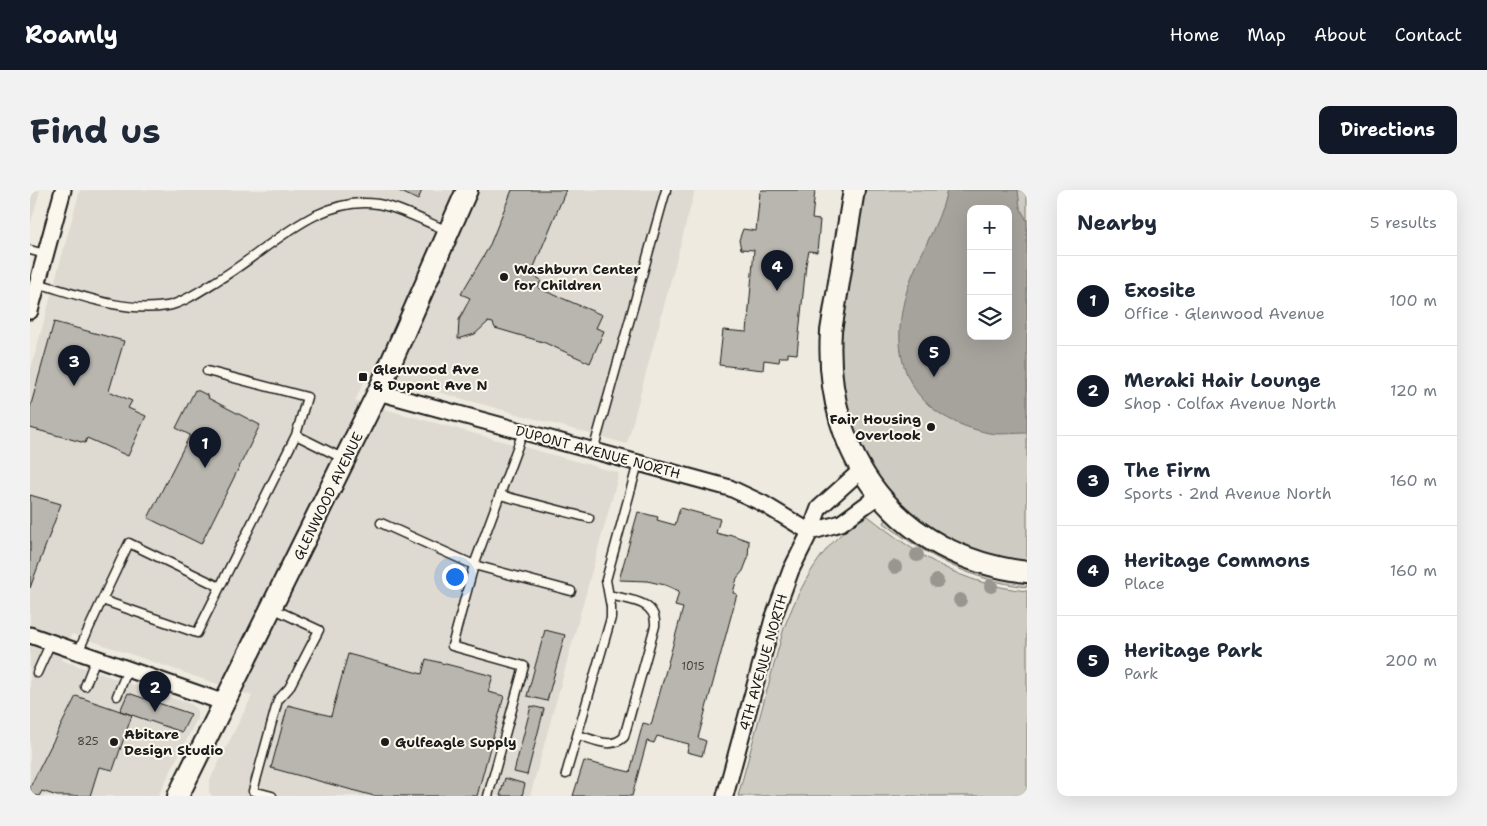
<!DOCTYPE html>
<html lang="en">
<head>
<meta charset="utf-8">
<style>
	body { margin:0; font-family:"Shantell Sans",sans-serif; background:#f2f2f3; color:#1f2937 }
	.controls { position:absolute; right:15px; top:15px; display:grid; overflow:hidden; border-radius:10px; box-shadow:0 5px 20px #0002 }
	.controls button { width:45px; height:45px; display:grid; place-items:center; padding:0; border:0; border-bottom:1px solid #e0e1e3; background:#fff; color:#1f2937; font:25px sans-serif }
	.you { position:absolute; left:424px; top:386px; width:18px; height:18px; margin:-12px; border:4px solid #fff; border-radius:50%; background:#1a73e8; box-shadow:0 0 0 8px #1a73e833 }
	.badge { display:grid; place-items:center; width:32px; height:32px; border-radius:50%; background:#111827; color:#fff; font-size:16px; font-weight:700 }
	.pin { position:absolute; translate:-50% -41px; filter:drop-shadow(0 1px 2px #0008) }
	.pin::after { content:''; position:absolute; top:26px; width:18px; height:15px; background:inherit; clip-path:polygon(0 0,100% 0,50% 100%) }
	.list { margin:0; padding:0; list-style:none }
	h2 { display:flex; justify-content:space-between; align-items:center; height:65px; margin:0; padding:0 20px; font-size:21px }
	h2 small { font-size:16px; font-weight:400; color:#747a83 }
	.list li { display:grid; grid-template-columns:32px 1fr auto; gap:15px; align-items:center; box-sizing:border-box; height:90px; padding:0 20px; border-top:1px solid #e0e1e3 }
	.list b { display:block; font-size:19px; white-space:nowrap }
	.list p { margin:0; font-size:16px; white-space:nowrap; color:#747a83 }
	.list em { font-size:16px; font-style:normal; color:#747a83 }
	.icon { flex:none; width:28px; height:28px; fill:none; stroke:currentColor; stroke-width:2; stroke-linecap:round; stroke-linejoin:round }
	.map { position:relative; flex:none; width:997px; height:606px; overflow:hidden; border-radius:10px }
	header { display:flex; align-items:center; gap:30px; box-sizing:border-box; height:70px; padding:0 25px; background:#111827; color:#fff }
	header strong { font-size:24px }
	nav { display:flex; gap:28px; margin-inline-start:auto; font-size:18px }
	.intro { display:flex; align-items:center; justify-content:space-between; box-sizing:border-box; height:120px; padding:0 30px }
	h1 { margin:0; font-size:35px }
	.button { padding:12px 22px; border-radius:10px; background:#111827; color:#fff; font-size:18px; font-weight:700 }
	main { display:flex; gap:30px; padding:0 30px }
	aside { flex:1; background:#fff; border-radius:10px; box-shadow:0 5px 20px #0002 }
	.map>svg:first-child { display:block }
	.built { fill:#dedad1 }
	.green { fill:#ceccc2; stroke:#75746f; fill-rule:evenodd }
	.water { fill:#a6a39d; stroke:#6f6d69; fill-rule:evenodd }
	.building { fill:#b9b6af; stroke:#1c1c1c }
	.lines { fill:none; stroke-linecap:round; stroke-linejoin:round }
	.service-casing { stroke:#1c1c1c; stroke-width:11 }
	.minor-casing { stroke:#1c1c1c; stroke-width:19 }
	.tertiary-casing { stroke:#1c1c1c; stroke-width:24 }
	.service { stroke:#fbf7ec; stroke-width:8 }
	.minor { stroke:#fbf7ec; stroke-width:15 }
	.tertiary { stroke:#fbf7ec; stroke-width:20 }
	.tree { fill:#98968f }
	.poi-dot { fill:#1c1c1c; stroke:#fbf7ec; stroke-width:2 }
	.labels { text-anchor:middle; stroke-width:4; stroke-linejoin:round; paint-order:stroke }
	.number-label { font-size:11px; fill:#434241 }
	.poi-label { font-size:14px; font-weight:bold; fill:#1c1c1c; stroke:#fbf7ec; text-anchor:start }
	.street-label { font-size:14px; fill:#1c1c1c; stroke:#fbf7ec }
</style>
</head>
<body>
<header>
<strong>Roamly</strong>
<nav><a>Home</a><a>Map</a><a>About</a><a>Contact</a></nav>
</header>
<div class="intro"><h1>Find us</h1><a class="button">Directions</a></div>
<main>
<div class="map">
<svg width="997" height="606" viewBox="0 0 997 606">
	<rect width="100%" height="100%" fill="#eeeadf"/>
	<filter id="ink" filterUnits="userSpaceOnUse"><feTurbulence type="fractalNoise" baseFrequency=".02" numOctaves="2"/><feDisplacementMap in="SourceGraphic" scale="10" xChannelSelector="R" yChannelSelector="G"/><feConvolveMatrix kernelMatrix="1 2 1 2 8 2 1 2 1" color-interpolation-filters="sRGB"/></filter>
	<g filter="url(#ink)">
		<path class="built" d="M0,0H10L0,36Z
			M50,0H665L597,254L338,183L325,211L589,283L500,606H182L179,602V592L222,506L42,444L31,470L163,515L167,521V529L128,606H0V182Z"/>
		<path class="green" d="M832,0H997V372C980,370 962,367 946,360C876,333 817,268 811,191C805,128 823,62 832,0ZM941,19H978V146H941Z
			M838,326C889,366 930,394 997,401V606H708L754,438C770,396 795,346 838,326Z
			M858,326L919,370L958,384L997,392V397C940,390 899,367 854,333Z"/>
		<path class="water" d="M917,0H988L990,17L997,31V243C985,243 970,245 959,243C888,228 858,181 874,111C883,72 909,38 917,0ZM941,19H978V146H941Z"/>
		<path class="building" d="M367,0H392L388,10Z
			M482,0H536L501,84L511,90L508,98L572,125L566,138L574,141L560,173L513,152L465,138L463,133L458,132L445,144L428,149L429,130L440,108L431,104L459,57Z
			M732,0H785L782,29L790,30L787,62L779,61L776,74L767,164L758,163V167H750L749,172L734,170L733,180L689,175L693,140L717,142L724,60L711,59L709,50L713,39L726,41L730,2Z
			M24,132L94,151L79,201L102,211L98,218L116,226L98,266L57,248L55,253L0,238V218Z
			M165,200L169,201L179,206L178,208L230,235L171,354L118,328L160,245L146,238Z
			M0,305L31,314L0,398Z
			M650,318L690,329L686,343L698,346L699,344L719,351L718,368L713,381L707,388L703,403L707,404L668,548L676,551L672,566L657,562L659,554L627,546L624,553L617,551L602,606H543L554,571L600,582L613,533L621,535L653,418L645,416L649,401L635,395L617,391L589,390L608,322L628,327L627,330L645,335Z
			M515,440L535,445L517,511L497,506Z
			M318,464L392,484L396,469L463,486L458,502L474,506L447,606H344L241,578L258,515L301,526Z
			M98,503L161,524L152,542L102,525L90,521Z
			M46,506L102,525L83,580L69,577L60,606H27L12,601L9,606H0V597Z
			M501,516L514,519L497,585L484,582Z
			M475,588L495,594L492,606H470Z"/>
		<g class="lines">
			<defs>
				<path id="service" d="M0,60L15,64
					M7,93C49,105 94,123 137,116C152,114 175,98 188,90C237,62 287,4 348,14C371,18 396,32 418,41
					M177,181L277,207L266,245
					M563,261L636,0
					M470,305L559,328
					M351,333L444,375L493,242
					M72,410L99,353L190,397
					M48,462L72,410L167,443L266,245L314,269
					M7,483L21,452
					M55,496L66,468
					M87,506L98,479
					M548,545C563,549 581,560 594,547L625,436C627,410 598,410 579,405
					M536,584L581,428V417L576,390L608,273
					M242,606L223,601L248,510L259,498L289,440L242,418
					M458,606L494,476L422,456L444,375L541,401"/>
				<path id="minor" d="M0,121L33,0
					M348,202L700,298L732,313L780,342
					M780,342L811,333L848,306
					M0,445L195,513
					M695,606L743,429L761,380L780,342L789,318L830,281"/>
				<path id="tertiary" d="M824,0L801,141C793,268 869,367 997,382
					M148,606L348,202L437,0"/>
			</defs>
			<use href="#service" class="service-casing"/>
			<use href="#minor" class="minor-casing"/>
			<use href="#tertiary" class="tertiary-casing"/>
			<use href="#service" class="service"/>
			<use href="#minor" class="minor"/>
			<use href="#tertiary" class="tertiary"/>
		</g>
		<g class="tree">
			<circle cx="887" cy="365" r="7"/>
			<circle cx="865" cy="377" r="7"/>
			<circle cx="907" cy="391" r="7"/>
			<circle cx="961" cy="396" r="7"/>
			<circle cx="930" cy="410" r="7"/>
		</g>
	</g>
	<g class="poi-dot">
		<circle cx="474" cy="87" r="5"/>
		<rect x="328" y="182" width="10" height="10" rx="2.5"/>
		<circle cx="901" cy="237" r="5"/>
		<circle cx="84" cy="552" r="5"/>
		<circle cx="355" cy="552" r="5"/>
	</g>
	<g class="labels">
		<g class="number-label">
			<text x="663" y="480">1015</text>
			<text x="58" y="555">825</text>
		</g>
		<g class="poi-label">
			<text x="484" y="84">Washburn Center<tspan x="484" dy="16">for Children</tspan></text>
			<text x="343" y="184">Glenwood Ave<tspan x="343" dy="16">&amp; Dupont Ave N</tspan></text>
			<text x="891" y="234" text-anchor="end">Fair Housing<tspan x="891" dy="16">Overlook</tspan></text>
			<text x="94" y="549">Abitare<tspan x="94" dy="16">Design Studio</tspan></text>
			<text x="365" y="557">Gulfeagle Supply</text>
		</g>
		<g class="street-label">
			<text transform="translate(568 262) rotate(15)" y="5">DUPONT AVENUE NORTH</text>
			<text transform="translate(298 306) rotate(-64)" y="5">GLENWOOD AVENUE</text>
			<text transform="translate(733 472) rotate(-74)" y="5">4TH AVENUE NORTH</text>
		</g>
	</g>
</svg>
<div class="controls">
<button>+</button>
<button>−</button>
<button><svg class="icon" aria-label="layers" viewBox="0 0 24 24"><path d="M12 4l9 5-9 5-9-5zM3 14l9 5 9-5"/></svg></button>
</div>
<div class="you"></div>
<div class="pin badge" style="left:175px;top:278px">1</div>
<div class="pin badge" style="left:125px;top:522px">2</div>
<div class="pin badge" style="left:44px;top:196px">3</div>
<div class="pin badge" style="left:747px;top:101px">4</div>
<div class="pin badge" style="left:904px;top:187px">5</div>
</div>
<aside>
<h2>Nearby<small>5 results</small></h2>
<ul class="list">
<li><span class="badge">1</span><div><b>Exosite</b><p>Office · Glenwood Avenue</p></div><em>100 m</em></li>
<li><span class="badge">2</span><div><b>Meraki Hair Lounge</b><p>Shop · Colfax Avenue North</p></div><em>120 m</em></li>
<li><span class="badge">3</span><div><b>The Firm</b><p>Sports · 2nd Avenue North</p></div><em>160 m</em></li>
<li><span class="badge">4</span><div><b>Heritage Commons</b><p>Place</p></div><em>160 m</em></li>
<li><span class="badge">5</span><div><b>Heritage Park</b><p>Park</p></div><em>200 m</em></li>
</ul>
</aside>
</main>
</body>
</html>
